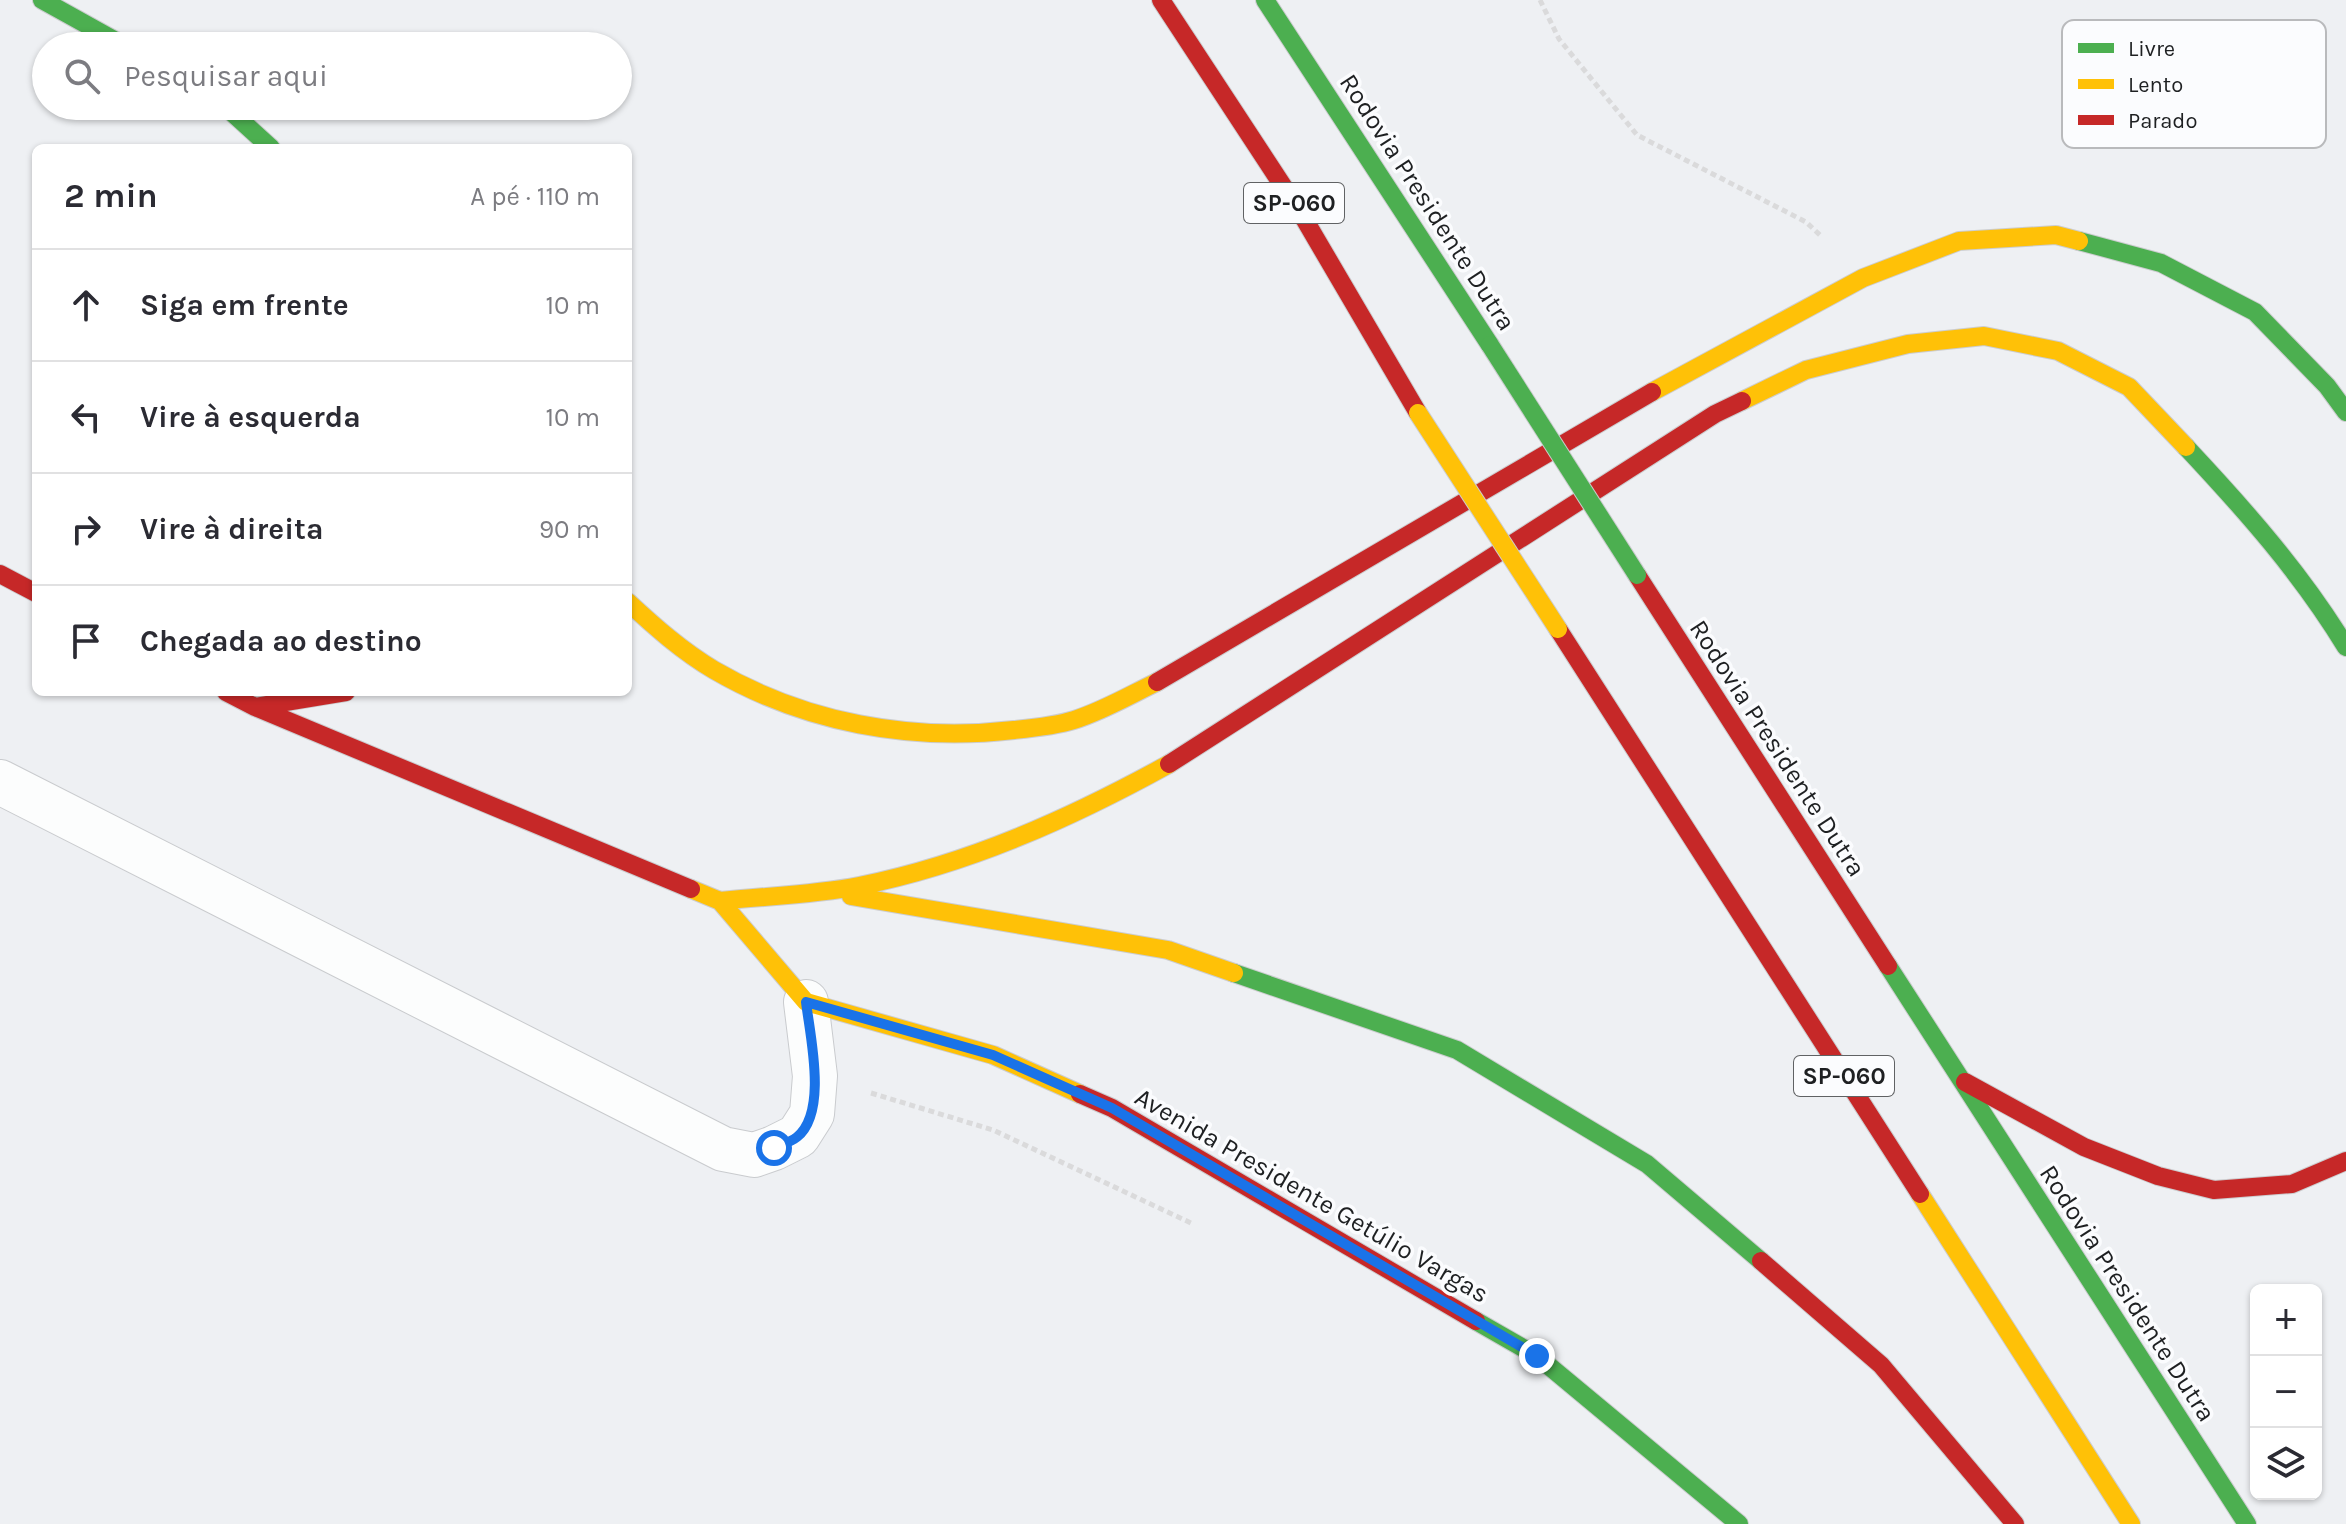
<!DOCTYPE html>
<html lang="pt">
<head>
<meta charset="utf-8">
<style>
	body { margin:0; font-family:Karla,sans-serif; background:#f7f7f7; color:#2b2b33 }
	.controls { position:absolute; right:24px; bottom:24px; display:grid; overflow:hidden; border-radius:12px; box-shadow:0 2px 6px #0004 }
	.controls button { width:72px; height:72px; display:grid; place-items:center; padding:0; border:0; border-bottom:2px solid #e1e1e2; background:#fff; color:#2b2b33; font:40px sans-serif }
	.stop { position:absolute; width:24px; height:24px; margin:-18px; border:6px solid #1a73e8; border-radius:50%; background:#fff }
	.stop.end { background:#1a73e8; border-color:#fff; box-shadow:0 2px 8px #0008 }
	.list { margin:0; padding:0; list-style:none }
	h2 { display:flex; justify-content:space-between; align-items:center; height:104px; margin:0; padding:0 32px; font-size:34px }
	h2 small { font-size:26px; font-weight:400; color:#7c7c81 }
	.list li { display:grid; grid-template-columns:52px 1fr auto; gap:24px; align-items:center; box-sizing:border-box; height:112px; padding:0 32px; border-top:2px solid #e1e1e2 }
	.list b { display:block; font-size:30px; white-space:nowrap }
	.list em { font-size:26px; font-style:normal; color:#7c7c81 }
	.icon { flex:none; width:44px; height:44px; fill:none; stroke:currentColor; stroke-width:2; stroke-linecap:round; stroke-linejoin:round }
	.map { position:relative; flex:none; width:2346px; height:1524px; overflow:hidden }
	.search { position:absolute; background:#fff; box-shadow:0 2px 6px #0004; left:32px; top:32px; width:600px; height:88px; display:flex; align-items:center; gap:20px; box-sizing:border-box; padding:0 28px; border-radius:44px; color:#7c7c81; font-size:30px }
	.panel { position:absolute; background:#fff; box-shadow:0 2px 6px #0004; left:32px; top:144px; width:600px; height:552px; border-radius:12px }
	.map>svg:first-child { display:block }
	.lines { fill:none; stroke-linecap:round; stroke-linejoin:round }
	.street-casing { stroke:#c9cbce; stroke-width:46 }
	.fast-casing { stroke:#cccdcf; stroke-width:20 }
	.slow-casing { stroke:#cccdcf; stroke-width:20 }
	.jam-casing { stroke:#cccdcf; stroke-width:20 }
	.path { stroke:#dadadb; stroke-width:5; stroke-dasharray:6 4; stroke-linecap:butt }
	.street { stroke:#fcfdfd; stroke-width:44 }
	.fast { stroke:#4caf50; stroke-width:18 }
	.slow { stroke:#ffc107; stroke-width:18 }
	.jam { stroke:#c62828; stroke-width:18 }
	.fast-bridge-casing { stroke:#cccdcf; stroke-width:20; stroke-linecap:butt }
	.slow-bridge-casing { stroke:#cccdcf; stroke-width:20; stroke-linecap:butt }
	.fast-bridge { stroke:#4caf50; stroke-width:18 }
	.slow-bridge { stroke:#ffc107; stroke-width:18 }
	.route { stroke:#1a73e8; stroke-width:10 }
	.labels { text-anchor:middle; stroke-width:7; stroke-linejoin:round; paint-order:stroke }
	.shield { fill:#fbfcfe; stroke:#606264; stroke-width:2 }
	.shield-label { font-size:24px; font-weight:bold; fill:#1e2022 }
	.street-label { font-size:26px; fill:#1e2022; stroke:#fbfcfe }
	.key { fill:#fbfcfe; stroke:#b9babc; stroke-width:2 }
	.key-label { font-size:22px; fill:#1e2022 }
</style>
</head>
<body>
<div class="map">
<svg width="2346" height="1524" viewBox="0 0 2346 1524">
	<rect width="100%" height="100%" fill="#eef0f3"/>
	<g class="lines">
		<defs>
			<path id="street" d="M0,782L723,1149L754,1155L774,1148L798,1136L812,1114L815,1076L806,1002"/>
			<path id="fast" d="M42,0L125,46
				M1265,0L1490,345
				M225,106L271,148
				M2079,241L2161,263L2255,312L2327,386L2346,412
				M2186,447C2245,510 2301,573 2346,647
				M1888,966L2247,1524
				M1234,973L1457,1050L1647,1164L1761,1261
				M1476,1321L1537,1356L1739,1524"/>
			<path id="slow" d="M1652,392L1863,278L1959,241L2056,235L2079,241
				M1742,401L1806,370L1908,344L1984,336L2058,351L2129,387L2186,447
				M628,602C655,627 682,651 714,670C805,723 911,742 1014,730C1034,728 1055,726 1074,720C1103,711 1130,695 1157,682
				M691,889L720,901L806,1002L993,1055L1080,1094
				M851,896L1168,950L1234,973
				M720,901C766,896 813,895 859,886C969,864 1071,818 1169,764
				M1920,1194L2131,1524"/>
			<path id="jam" d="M1161,0L1302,215L1418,413
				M0,574L36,593
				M1637,575L1888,966
				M1558,629L1920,1194
				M1157,682L1652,392
				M226,692L255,707L691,889
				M255,707L346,692
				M1169,764L1715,414L1742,401
				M1965,1082L2084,1147L2158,1176L2214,1190L2292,1184L2346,1161
				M1080,1094L1112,1108L1476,1321
				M1761,1261L1881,1365L2015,1524"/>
		</defs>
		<use href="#street" class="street-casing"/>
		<use href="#fast" class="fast-casing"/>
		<use href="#slow" class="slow-casing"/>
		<use href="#jam" class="jam-casing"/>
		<path class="path" d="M1540,0L1559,39L1637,135L1806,222L1822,237
			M871,1093L993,1130L1191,1223"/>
		<use href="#street" class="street"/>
		<use href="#fast" class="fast"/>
		<use href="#slow" class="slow"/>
		<use href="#jam" class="jam"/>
		<defs>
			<path id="fast-bridge" d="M1490,345L1637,575"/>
			<path id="slow-bridge" d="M1418,413L1558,629"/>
		</defs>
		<use href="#fast-bridge" class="fast-bridge-casing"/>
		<use href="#slow-bridge" class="slow-bridge-casing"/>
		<use href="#fast-bridge" class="fast-bridge"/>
		<use href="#slow-bridge" class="slow-bridge"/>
	</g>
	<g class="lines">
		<path class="route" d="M774,1148C781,1145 791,1142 797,1137C828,1112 810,1036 806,1002L993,1055L1112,1108L1537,1356"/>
	</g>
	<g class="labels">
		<g class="shield">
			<rect x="1244" y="183" width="100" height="40" rx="6"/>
			<rect x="1794" y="1056" width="100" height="40" rx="6"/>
		</g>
		<g class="shield-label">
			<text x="1294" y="211">SP-060</text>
			<text x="1844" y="1084">SP-060</text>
		</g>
		<g class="street-label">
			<text transform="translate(1428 202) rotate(57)" y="9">Rodovia Presidente Dutra</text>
			<text transform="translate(1778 748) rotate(57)" y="9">Rodovia Presidente Dutra</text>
			<text transform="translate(1312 1195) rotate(30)" y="9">Avenida Presidente Getúlio Vargas</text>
			<text transform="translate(2128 1293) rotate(57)" y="9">Rodovia Presidente Dutra</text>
		</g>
	</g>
	<rect x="2062" y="20" width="264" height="128" rx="12" class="key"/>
	<rect x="2078" y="43" width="36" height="10" fill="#4caf50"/>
	<rect x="2078" y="79" width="36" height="10" fill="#ffc107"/>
	<rect x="2078" y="115" width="36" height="10" fill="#c62828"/>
	<g class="key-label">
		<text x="2128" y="56">Livre</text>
		<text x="2128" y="92">Lento</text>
		<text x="2128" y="128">Parado</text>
	</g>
</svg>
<div class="controls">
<button>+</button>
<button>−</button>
<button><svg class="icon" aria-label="layers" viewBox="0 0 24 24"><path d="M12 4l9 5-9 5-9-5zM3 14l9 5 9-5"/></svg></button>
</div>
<div class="stop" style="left:774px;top:1148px"></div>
<div class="stop end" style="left:1537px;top:1356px"></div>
<div class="search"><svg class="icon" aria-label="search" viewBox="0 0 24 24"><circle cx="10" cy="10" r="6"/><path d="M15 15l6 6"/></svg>Pesquisar aqui</div>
<section class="panel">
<h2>2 min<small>A pé · 110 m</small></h2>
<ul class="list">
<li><svg class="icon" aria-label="ahead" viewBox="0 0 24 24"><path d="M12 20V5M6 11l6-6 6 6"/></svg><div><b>Siga em frente</b></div><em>10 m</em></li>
<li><svg class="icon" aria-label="left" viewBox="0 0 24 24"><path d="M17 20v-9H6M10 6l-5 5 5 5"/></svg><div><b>Vire à esquerda</b></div><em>10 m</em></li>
<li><svg class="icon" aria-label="right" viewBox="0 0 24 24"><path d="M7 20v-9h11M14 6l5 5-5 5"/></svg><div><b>Vire à direita</b></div><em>90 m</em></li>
<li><svg class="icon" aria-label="arrive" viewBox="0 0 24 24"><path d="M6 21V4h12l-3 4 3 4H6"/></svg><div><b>Chegada ao destino</b></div></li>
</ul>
</section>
</div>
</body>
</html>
